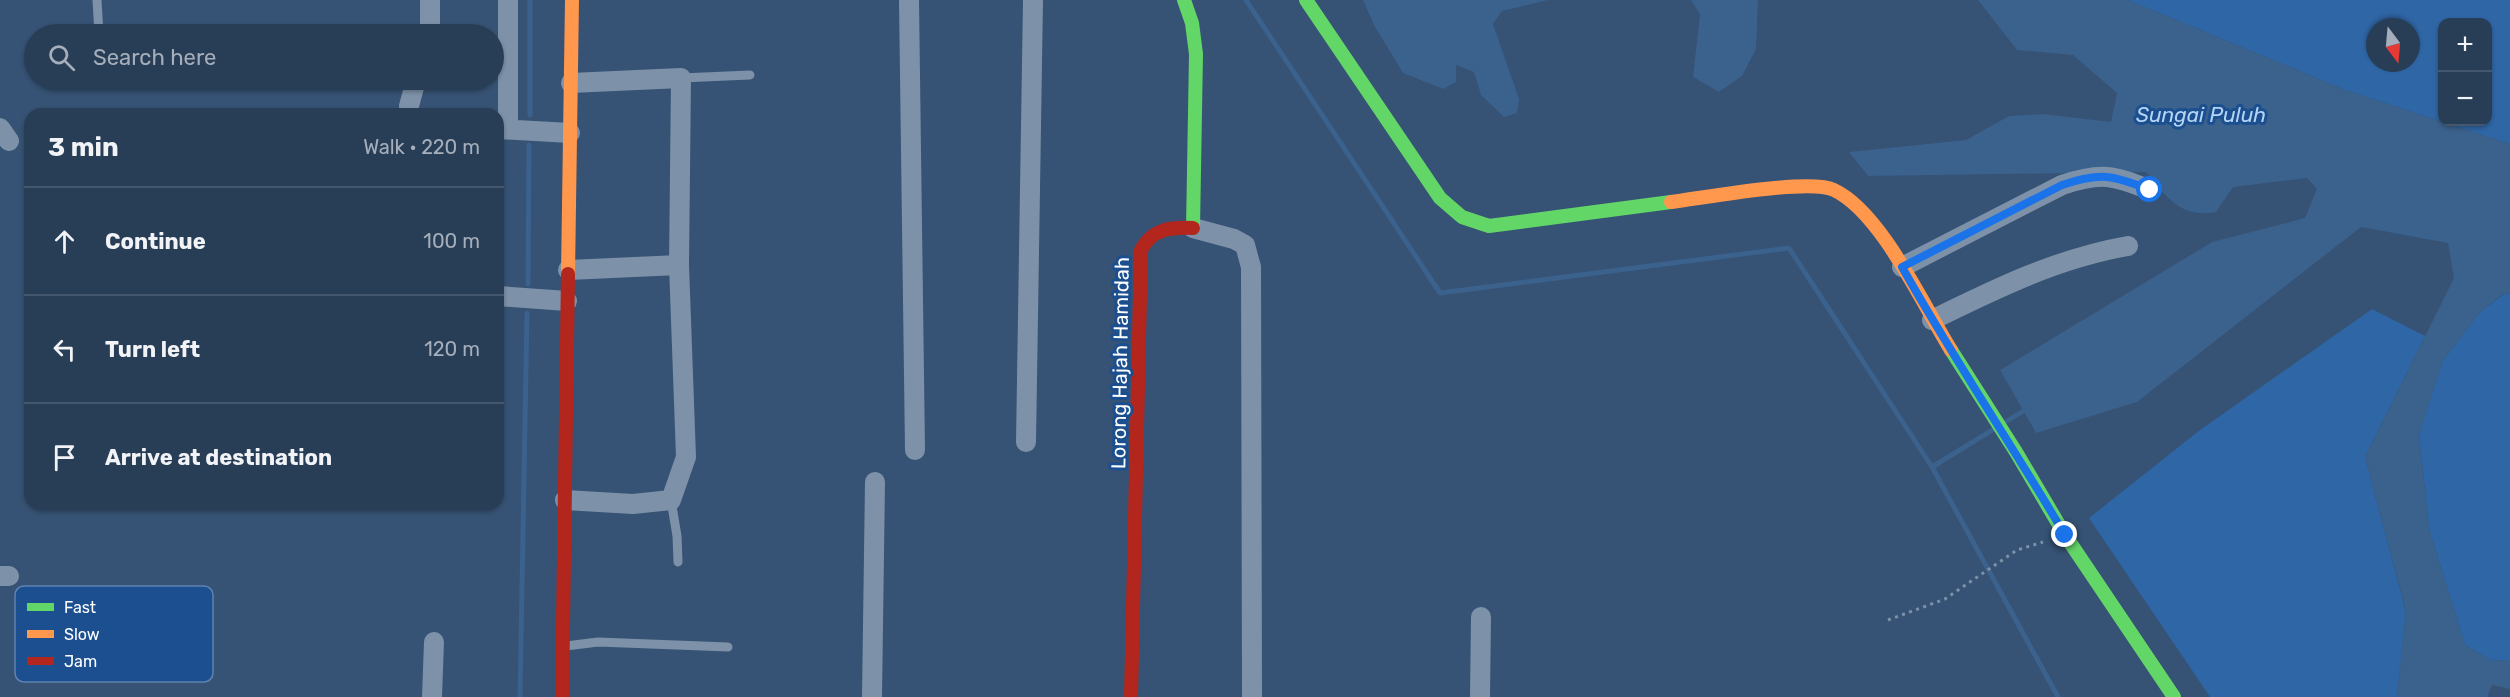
<!DOCTYPE html>
<html lang="en">
<head>
<meta charset="utf-8">
<style>
	body { margin:0; font-family:Rubik,sans-serif; background:#30455d; color:#f1f3f6 }
	.controls { position:absolute; right:18px; top:18px; display:grid; overflow:hidden; border-radius:12px; box-shadow:0 2px 4px #0004 }
	.controls button { width:54px; height:54px; display:grid; place-items:center; padding:0; border:0; border-bottom:2px solid #44576d; background:#283e57; color:#f1f3f6; font:30px sans-serif }
	.compass { position:absolute; left:2366px; top:18px; width:54px; height:54px; border-radius:50%; background:#283e57; box-shadow:0 2px 4px #0004; rotate:164deg }
	.stop { position:absolute; width:18px; height:18px; margin:-14px; border:4px solid #1a73e8; border-radius:50%; background:#fff }
	.stop.end { background:#1a73e8; border-color:#fff; box-shadow:0 2px 6px #0008 }
	.list { margin:0; padding:0; list-style:none }
	h2 { display:flex; justify-content:space-between; align-items:center; height:78px; margin:0; padding:0 24px; font-size:26px }
	h2 small { font-size:20px; font-weight:400; color:#a5aeba }
	.list li { display:grid; grid-template-columns:39px 1fr auto; gap:18px; align-items:center; box-sizing:border-box; height:108px; padding:0 24px; border-top:2px solid #44576d }
	.list b { display:block; font-size:22px; white-space:nowrap }
	.list em { font-size:20px; font-style:normal; color:#a5aeba }
	.icon { flex:none; width:33px; height:33px; fill:none; stroke:currentColor; stroke-width:2; stroke-linecap:round; stroke-linejoin:round }
	.map { position:relative; flex:none; width:2510px; height:697px; overflow:hidden }
	.search { position:absolute; background:#283e57; box-shadow:0 2px 4px #0004; left:24px; top:24px; width:480px; height:66px; display:flex; align-items:center; gap:15px; box-sizing:border-box; padding:0 21px; border-radius:33px; color:#a5aeba; font-size:22px }
	.panel { position:absolute; background:#283e57; box-shadow:0 2px 4px #0004; left:24px; top:108px; width:480px; height:402px; border-radius:18px }
	.map>svg:first-child { display:block }
	.green { fill:#2f66a5; fill-rule:evenodd }
	.water { fill:#3b618d }
	.lines { fill:none; stroke-linecap:round; stroke-linejoin:round }
	.stream { stroke:#3b618d; stroke-width:5 }
	.path { stroke:#7d92a8; stroke-width:3; stroke-dasharray:3 4.5; stroke-linecap:butt }
	.lane { stroke:#7d92a8; stroke-width:9 }
	.street { stroke:#7d92a8; stroke-width:20 }
	.fast { stroke:#63d668; stroke-width:14 }
	.slow { stroke:#ff974d; stroke-width:14 }
	.jam { stroke:#b3261e; stroke-width:14 }
	.route { stroke:#1a73e8; stroke-width:8 }
	.labels { text-anchor:middle; stroke-width:6; stroke-linejoin:round; paint-order:stroke }
	.street-label { font-size:20px; fill:#fff; stroke:#1b4f8f }
	.water-label { font-size:21px; font-style:italic; fill:#b5d3f5; stroke:#1b4f8f }
	.key { fill:#1b4f8f; stroke:#5f84b1; stroke-width:1.5 }
	.key-label { font-size:16px; fill:#fff }
</style>
</head>
<body>
<div class="map">
<svg width="2510" height="697" viewBox="0 0 2510 697">
	<rect width="100%" height="100%" fill="#365274"/>
	<path class="green" d="M2128,0H2510V144L2345,90ZM2442,22H2488V122H2442ZM2375,27H2411V63H2375Z
		M2510,293V660L2492,661L2465,645L2429,529L2419,435L2442,362L2480,312L2504,294Z
		M2372,309L2425,336L2365,457L2406,612L2397,697H2210L2089,518L2200,430Z"/>
	<path class="water" d="M1363,0H1548L1502,11L1493,24L1519,99L1517,113L1504,117L1481,95L1474,72L1456,65V82L1443,89L1403,73L1374,25Z
		M1691,0H1758L1756,49L1742,76L1719,92L1693,77L1700,14Z
		M1978,0H2128L2345,90L2510,144V293L2503,294L2480,312L2442,362L2419,436L2429,529L2465,645L2492,661L2510,660V689L2492,685L2487,697H2397L2406,611L2365,457L2454,278L2448,243L2361,227L2137,402L2036,433L2000,370L2212,242L2305,218L2317,189L2307,178L2233,187L2216,212C2180,219 2166,196 2146,172L1868,176L1849,152L1966,140L2009,116L2043,114L2111,122L2117,93L2073,55L2017,50Z"/>
	<g class="lines">
		<path class="stream" d="M1246,0L1440,293L1789,248L1932,467L2058,697
			M530,115V0
			M528,284L529,145
			M2007,421L2023,411
			M1932,467L1994,429
			M520,697L527,313"/>
		<path class="path" d="M1888,620L1945,599L2017,550L2043,542"/>
		<path class="lane" d="M97,0L99,34
			M681,78L750,75
			M671,500L677,536L678,562
			M566,646L598,642L728,647"/>
		<path class="street" d="M508,0V129
			M909,0L915,450
			M427,34L430,25V0
			M571,83L681,78L679,265
			M409,114V106L416,80
			M0,128L9,141
			M498,129L570,133
			M1193,228L1234,239L1245,245L1251,267L1252,697
			M1902,267L2062,185C2101,172 2113,175 2150,190
			M498,296L567,301
			M1932,320C1995,289 2058,258 2128,246
			M1026,442L1033,0
			M565,500L633,504L671,500L686,457L679,265L568,270
			M0,576H9
			M432,697L434,642
			M872,697L875,482
			M1480,697L1481,617"/>
		<path class="fast" d="M1184,0L1192,23L1196,54L1193,228
			M1306,0L1440,198L1462,217L1489,226L1671,202
			M1951,350L2016,452L2065,535L2174,697"/>
		<path class="slow" d="M1671,202C1703,198 1810,178 1834,190C1881,212 1923,305 1951,350
			M568,274L572,0"/>
		<path class="jam" d="M562,697L568,274
			M1131,697L1141,250C1152,229 1170,227 1193,228"/>
	</g>
	<g class="lines">
		<path class="route" d="M2065,535C2012,445 1953,358 1902,267L2062,185C2101,172 2113,175 2150,190"/>
	</g>
	<g class="labels">
		<g class="street-label">
			<text transform="translate(1120 363) rotate(-89)" y="7">Lorong Hajah Hamidah</text>
		</g>
		<g class="water-label">
			<text x="2201" y="122">Sungai Puluh</text>
		</g>
	</g>
	<rect x="15" y="586" width="198" height="96" rx="9" class="key"/>
	<rect x="27" y="603" width="27" height="8" fill="#63d668"/>
	<rect x="27" y="630" width="27" height="8" fill="#ff974d"/>
	<rect x="27" y="657" width="27" height="8" fill="#b3261e"/>
	<g class="key-label">
		<text x="64" y="613">Fast</text>
		<text x="64" y="640">Slow</text>
		<text x="64" y="667">Jam</text>
	</g>
</svg>
<div class="controls">
<button>+</button>
<button>−</button>
</div>
<svg class="compass" viewBox="-18 -18 36 36"><path d="M0-13l5 13h-10z" fill="#e53935"/><path d="M0 13l5-13h-10z" fill="#a5aeba"/></svg>
<div class="stop" style="left:2150px;top:190px"></div>
<div class="stop end" style="left:2065px;top:535px"></div>
<div class="search"><svg class="icon" aria-label="search" viewBox="0 0 24 24"><circle cx="10" cy="10" r="6"/><path d="M15 15l6 6"/></svg>Search here</div>
<section class="panel">
<h2>3 min<small>Walk · 220 m</small></h2>
<ul class="list">
<li><svg class="icon" aria-label="ahead" viewBox="0 0 24 24"><path d="M12 20V5M6 11l6-6 6 6"/></svg><div><b>Continue</b></div><em>100 m</em></li>
<li><svg class="icon" aria-label="left" viewBox="0 0 24 24"><path d="M17 20v-9H6M10 6l-5 5 5 5"/></svg><div><b>Turn left</b></div><em>120 m</em></li>
<li><svg class="icon" aria-label="arrive" viewBox="0 0 24 24"><path d="M6 21V4h12l-3 4 3 4H6"/></svg><div><b>Arrive at destination</b></div></li>
</ul>
</section>
</div>
</body>
</html>
